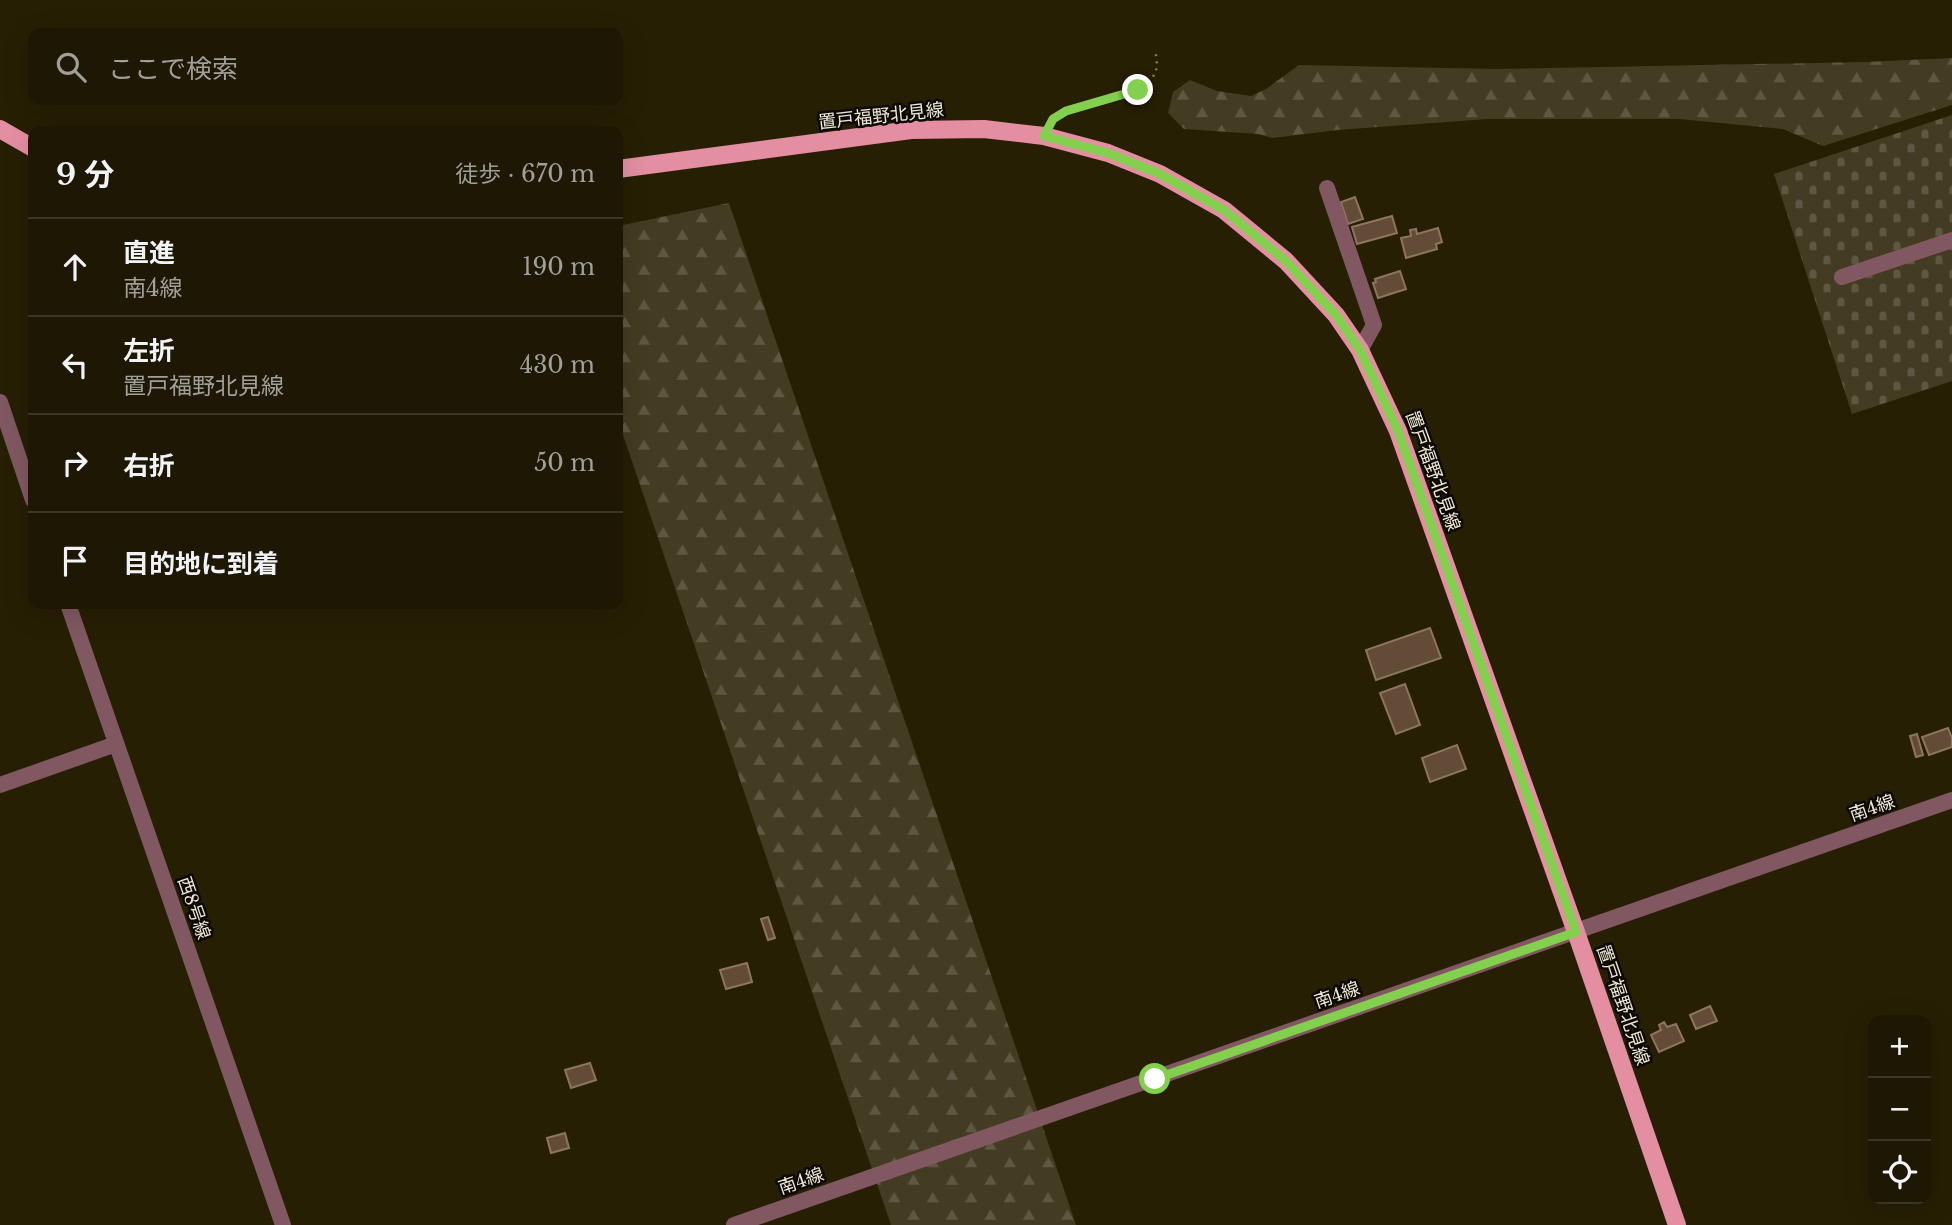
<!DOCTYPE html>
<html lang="ja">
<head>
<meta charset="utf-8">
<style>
	body { margin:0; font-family:"Libre Baskerville","Noto Sans JP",serif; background:#2a2412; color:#f1f3f6 }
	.controls { position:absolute; right:21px; bottom:21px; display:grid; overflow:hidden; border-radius:14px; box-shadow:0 7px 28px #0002 }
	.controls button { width:63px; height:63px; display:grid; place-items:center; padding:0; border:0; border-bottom:2px solid #3b3625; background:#1d1703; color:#f1f3f6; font:35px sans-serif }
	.stop { position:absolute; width:21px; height:21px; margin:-16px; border:5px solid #83d04e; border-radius:50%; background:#fff }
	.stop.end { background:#83d04e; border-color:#fff; box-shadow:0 2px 7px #0008 }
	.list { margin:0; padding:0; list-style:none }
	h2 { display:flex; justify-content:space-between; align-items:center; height:91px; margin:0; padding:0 28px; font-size:30px }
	h2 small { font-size:23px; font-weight:400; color:#a09f9a }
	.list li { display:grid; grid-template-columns:46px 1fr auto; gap:21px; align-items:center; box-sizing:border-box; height:98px; padding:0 28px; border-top:2px solid #3b3625 }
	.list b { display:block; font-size:26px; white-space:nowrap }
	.list p { margin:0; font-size:23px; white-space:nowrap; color:#a09f9a }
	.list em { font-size:23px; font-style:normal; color:#a09f9a }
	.icon { flex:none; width:38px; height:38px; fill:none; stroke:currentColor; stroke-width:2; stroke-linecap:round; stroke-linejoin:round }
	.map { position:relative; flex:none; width:1952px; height:1225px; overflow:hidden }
	.search { position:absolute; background:#1d1703; box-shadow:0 7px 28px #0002; left:28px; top:28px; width:595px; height:77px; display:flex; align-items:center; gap:18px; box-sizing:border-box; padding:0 24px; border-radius:14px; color:#a09f9a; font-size:26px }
	.panel { position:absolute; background:#1d1703; box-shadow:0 7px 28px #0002; left:28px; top:126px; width:595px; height:483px; border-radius:14px }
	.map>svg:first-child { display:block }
	.forest { fill:url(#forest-firs) }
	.cemetery { fill:url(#cemetery-stones) }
	.building { fill:#624b37; stroke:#8e7560; stroke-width:2 }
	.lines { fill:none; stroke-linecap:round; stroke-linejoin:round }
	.path { stroke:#857f69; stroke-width:2.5; stroke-dasharray:2 5; stroke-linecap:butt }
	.minor { stroke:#815861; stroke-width:16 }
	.major { stroke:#e48ea2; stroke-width:18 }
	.route { stroke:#83d04e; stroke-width:9 }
	.labels { text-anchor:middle; stroke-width:5; stroke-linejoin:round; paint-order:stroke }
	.street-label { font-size:18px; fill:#ece7d7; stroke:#0d0902 }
</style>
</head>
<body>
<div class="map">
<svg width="1952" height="1225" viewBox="0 0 1952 1225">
	<defs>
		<pattern id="forest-firs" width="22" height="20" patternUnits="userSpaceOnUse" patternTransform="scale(1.75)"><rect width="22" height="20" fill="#433b22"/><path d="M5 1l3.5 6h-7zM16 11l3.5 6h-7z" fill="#5e5741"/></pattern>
		<pattern id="cemetery-stones" width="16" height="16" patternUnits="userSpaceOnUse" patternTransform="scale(1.75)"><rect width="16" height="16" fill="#433b22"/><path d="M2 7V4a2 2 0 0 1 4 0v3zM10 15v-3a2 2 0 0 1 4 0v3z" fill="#5e5741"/></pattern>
	</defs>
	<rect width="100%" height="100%" fill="#271f04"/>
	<path class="forest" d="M1952,58V105L1823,146L1783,129L1679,119H1488L1337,130L1272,138L1258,134L1184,129L1168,113L1173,92L1190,80L1217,91L1251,96L1266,89L1299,65L1496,69L1865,62Z
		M729,203L1076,1225H891L618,420V226Z"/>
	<path class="cemetery" d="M1952,115V381L1852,414L1774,174Z"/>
	<path class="building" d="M1355,197L1363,219L1348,224L1341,202Z
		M1392,216L1397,233L1357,244L1352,227Z
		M1438,228L1442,242L1436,244L1437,249L1406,258L1401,238L1411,236L1410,230L1416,229L1417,234Z
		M1400,271L1406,289L1378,298L1373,283L1376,282L1375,279Z
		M1430,628L1441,658L1376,680L1366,650Z
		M1405,684L1420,725L1396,734L1380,693Z
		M1948,728L1952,738V747L1929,755L1922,737Z
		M1917,734L1923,755L1916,757L1910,736Z
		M1457,745L1466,769L1430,782L1422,758Z
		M768,917L775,938L768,940L761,919Z
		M747,963L752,982L726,989L720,970Z
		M1710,1006L1717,1021L1696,1029L1690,1015Z
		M1664,1022L1667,1027L1676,1024L1684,1041L1659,1052L1651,1035L1661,1030L1659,1025Z
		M590,1063L596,1080L571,1088L565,1070Z
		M565,1133L569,1148L551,1153L547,1138Z"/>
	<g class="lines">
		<path class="path" d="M1052,121C1075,99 1147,102 1156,70C1158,66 1156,58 1156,54"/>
		<path class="minor" d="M1327,188L1374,325L1360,350
			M1842,277L1952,240
			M0,402L33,500
			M68,604L283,1225
			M0,785L116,744
			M734,1225L1952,800"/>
		<path class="major" d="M0,129L33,148
			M618,169L911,130L984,129L1044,136L1108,153L1160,174L1224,210L1286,261L1336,315L1360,350L1398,431L1576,932L1677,1225"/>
	</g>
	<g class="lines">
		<path class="route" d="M1138,90L1066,111L1053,119L1044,136L1108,153L1160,174L1224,210L1286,261L1336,315L1360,350L1398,431L1576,932L1155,1079"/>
	</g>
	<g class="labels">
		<g class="street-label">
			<text transform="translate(881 116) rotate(-6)" y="6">置戸福野北見線</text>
			<text transform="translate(1433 471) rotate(70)" y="6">置戸福野北見線</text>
			<text transform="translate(1872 808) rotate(-19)" y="6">南4線</text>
			<text transform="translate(194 908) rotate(71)" y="6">西8号線</text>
			<text transform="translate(1337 995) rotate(-19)" y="6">南4線</text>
			<text transform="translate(1623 1005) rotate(71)" y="6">置戸福野北見線</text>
			<text transform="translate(801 1181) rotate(-19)" y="6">南4線</text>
		</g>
	</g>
</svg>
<div class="controls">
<button>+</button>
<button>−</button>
<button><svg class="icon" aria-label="locate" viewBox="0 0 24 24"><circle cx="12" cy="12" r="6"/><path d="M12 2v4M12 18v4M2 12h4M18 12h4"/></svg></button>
</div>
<div class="stop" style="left:1155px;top:1079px"></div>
<div class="stop end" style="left:1138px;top:90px"></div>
<div class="search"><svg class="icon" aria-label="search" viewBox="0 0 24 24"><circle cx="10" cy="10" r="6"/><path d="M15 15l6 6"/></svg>ここで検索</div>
<section class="panel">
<h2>9 分<small>徒歩 · 670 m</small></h2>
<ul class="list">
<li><svg class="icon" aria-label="ahead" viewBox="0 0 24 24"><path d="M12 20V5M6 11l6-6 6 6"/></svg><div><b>直進</b><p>南4線</p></div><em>190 m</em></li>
<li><svg class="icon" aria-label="left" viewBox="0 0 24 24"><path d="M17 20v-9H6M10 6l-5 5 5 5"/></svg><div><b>左折</b><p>置戸福野北見線</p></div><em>430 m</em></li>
<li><svg class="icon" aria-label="right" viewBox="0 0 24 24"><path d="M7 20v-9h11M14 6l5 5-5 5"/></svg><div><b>右折</b></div><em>50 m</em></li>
<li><svg class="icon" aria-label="arrive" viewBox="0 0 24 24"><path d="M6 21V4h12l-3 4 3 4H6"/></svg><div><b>目的地に到着</b></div></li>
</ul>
</section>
</div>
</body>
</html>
